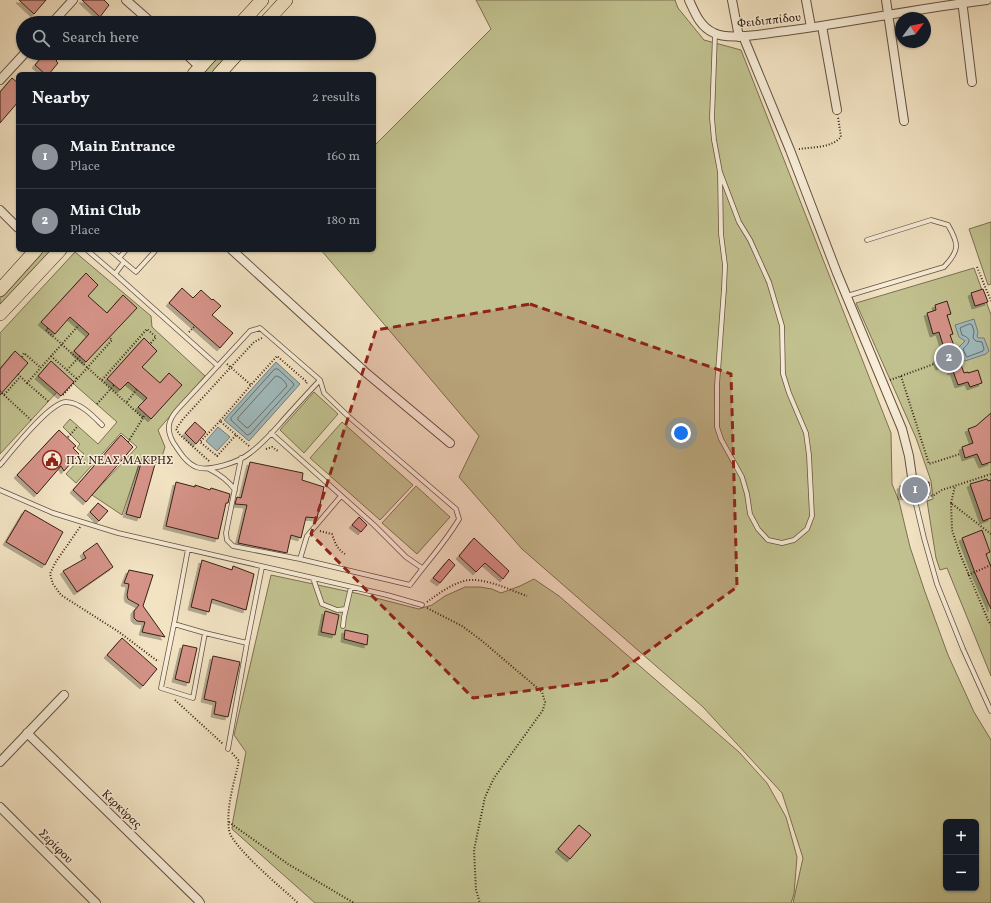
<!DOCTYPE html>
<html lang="en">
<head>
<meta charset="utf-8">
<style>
	body { margin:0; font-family:Vollkorn,serif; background:#242831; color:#f1f3f6 }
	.controls { position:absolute; right:12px; bottom:12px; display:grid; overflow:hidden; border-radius:6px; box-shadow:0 1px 3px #0004 }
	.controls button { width:36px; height:36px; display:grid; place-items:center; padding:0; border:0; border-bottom:1px solid #363941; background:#171b24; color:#f1f3f6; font:20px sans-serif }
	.compass { position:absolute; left:895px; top:12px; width:36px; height:36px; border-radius:50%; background:#171b24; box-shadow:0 1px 3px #0004; rotate:58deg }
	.you { position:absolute; left:681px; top:433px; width:14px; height:14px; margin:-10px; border:3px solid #fff; border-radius:50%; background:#1a73e8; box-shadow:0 0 0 6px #1a73e833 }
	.badge { display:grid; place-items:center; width:26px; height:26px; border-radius:50%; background:#8c9099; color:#fff; font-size:13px; font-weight:700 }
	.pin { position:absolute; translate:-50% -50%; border:2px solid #fff; box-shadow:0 1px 4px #0006 }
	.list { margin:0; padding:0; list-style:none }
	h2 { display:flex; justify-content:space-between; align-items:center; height:52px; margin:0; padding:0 16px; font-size:17px }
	h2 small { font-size:13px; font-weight:400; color:#9ea1a6 }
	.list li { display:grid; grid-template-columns:26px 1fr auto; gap:12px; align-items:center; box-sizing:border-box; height:64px; padding:0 16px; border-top:1px solid #363941 }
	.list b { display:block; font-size:15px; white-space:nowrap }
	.list p { margin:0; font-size:13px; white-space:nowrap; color:#9ea1a6 }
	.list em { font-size:13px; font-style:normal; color:#9ea1a6 }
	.icon { flex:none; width:22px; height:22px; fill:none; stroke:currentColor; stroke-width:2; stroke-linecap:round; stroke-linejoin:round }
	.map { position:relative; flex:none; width:991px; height:903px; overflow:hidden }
	.search { position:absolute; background:#171b24; box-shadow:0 1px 3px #0004; left:16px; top:16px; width:360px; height:44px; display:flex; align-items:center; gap:10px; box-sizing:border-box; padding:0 14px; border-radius:22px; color:#9ea1a6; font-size:15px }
	.panel { position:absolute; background:#171b24; box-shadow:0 1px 3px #0004; left:16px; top:72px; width:360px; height:180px; border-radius:6px }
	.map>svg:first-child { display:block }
	.green { fill:#c1c18f; stroke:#7c7052; fill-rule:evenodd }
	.water { fill:#a0bbbe; stroke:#767d7b }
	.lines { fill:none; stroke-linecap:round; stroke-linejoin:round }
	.shore { stroke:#6c6e6a; stroke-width:1 }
	.building { fill:#d59388; stroke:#382016; filter:url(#shadow) }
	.minor-tunnel { stroke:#cdbca0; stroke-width:8; stroke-dasharray:8 4; stroke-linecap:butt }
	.service-casing { stroke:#665141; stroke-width:5.5 }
	.minor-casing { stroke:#665141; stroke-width:10 }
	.primary-casing { stroke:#382016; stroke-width:14 }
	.path { stroke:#382016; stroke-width:2; stroke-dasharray:1 2; stroke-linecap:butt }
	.service { stroke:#f7edd8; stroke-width:4 }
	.minor { stroke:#f7edd8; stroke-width:8 }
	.primary { stroke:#f2e3c3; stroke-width:13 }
	.marked { fill:#8f2418; fill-opacity:0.2; stroke:#8f2418; stroke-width:3; stroke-dasharray:8 5; stroke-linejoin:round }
	.labels { text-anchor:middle; stroke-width:3; stroke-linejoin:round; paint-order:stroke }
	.street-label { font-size:12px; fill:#382016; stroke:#f7edd8 }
	.poi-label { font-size:12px; fill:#382016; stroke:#f7edd8; text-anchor:start }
</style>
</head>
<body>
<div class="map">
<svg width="991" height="903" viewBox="0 0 991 903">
	<defs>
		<filter id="shadow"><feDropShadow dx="-3" dy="3" stdDeviation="0" flood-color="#0004"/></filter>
	</defs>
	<rect width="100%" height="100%" fill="#f2e3c3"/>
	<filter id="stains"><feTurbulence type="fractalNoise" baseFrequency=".005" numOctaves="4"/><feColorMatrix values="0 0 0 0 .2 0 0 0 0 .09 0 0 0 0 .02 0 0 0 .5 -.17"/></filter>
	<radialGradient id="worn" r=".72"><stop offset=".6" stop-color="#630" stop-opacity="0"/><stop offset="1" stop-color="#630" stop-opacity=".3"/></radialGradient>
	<path class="green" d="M476,0H675L678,8L704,40L741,50L891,433L892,484L899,501L910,547L925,592L948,655L974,712L991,740V903H793L803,858L782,793L703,707L522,549L459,477L479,436L321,250H374V146L491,29ZM946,822H976V888H946Z
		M221,53H230L211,74H202Z
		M991,222V284L988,285L969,229Z
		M44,250H53L0,305V297Z
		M75,252L151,316L152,327L205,376L158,430L165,447L160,463L141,459L122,515L92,495L137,447L121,433L76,483L66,474L84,454L77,448L80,444L63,427L70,419L98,444L117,422L76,386L51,361L57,392L0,454V333Z
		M974,268L991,315V676L947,568L940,570L936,558L927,501L933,499L931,481L916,438L856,303Z
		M314,392L338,414L304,453L280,430Z
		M342,422L413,485L380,520L310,458Z
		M416,486L450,517L417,554L382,523Z
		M271,575L360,594L419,609L432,605L445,596L465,587H480L492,589L501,593L520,586L534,579L559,596L739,752L767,783L786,817L797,857L794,894L791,903H315L232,829L233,820L246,752L234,735Z"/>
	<path class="water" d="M974,319L978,332L977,336L978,338H984L989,351L986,354L965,361L963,360L959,347L965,341L959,337L955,325Z
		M276,362L300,384L249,441L224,420Z
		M218,427L230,437L217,451L206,441Z"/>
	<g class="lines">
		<path class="shore" d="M970,324L972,325L974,331L973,338L976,341L982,342L984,349L983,351L967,357L966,356L963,349C969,343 973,339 962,335L960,328L962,327Z
			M275,369H278L293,383L294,385L250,434L247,435L231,420V418Z
			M276,376C280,376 286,382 287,386L249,427L247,428L238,420V418Z"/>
	</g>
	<path class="building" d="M19,0H46L34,14Z
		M82,0H104L109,5L100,17Z
		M45,53H63L56,61L58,63L49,74H45L35,65Z
		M12,78L18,83V102L0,123V92Z
		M86,273L98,285L88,296L107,313L123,295L137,308L86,362L74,351L89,334L70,317L55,334L41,322Z
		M182,288L193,298L201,290L212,300L213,299L221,306L212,315L233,333L220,348L169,303Z
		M983,289L988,302L975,306L971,293Z
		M947,301L951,314L947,315L953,334L950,335L964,373L968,372V373L978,370L982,383L970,387L968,382L958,385L953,371L951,372L948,363L939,367L936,359L945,356L943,348H944L939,332L933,334L927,313L936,310L935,305Z
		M144,338L157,351L142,367L160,383L169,373L182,385L151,419L138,407L147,398L128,382L120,390L107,379Z
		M15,351L28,363L0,395V369Z
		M51,361L74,382L61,396L38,376Z
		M991,413V462L982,465L977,454L965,458L962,447L973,443L968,429L976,426Z
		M195,422L206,432L196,444L185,433Z
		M59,430L76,446L73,448L79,454L64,471L61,466L37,494L17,475Z
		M121,435L133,447L86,502L73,490Z
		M142,460L155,464L140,518L126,514Z
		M250,462L303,473L302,480L324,487L317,518L306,517L301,538L291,535L287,553L238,543L247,505L235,504L237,497L241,498Z
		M987,479L988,481L991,480V518L983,521L970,484Z
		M176,482L195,487V485L210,490L211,488L230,494L228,503H226L218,539L166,526Z
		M929,482L930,494L917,495L914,493L911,496L901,497L900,486L908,485L909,488L913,489L917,488L918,483Z
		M98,503L108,511L99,521L90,512Z
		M25,510L63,532L45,565L6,542Z
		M359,517L367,525L361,532L352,525Z
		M982,530L990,552L986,554L991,567V609L975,573L962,538Z
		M474,538L509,571L503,579L485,563L476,572L459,556Z
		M97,543L113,567L77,592L63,571L86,558L83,553Z
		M449,559L455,565L440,583L433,578Z
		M202,560L232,570L233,566L254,574L246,610L212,599L209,612L191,607Z
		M129,570L153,575L143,606L165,637L142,632L145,622L137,621L134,618V611L139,605L128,599L127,595L129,584L124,583Z
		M325,611L339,615L335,635L321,632Z
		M345,630L368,635L367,645L344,639Z
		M122,638L157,669L143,686L107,655Z
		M183,645L197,648L189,683L175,679Z
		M213,656L240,662L228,717L214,714L216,702L204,699Z
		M579,825L591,835L570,859L558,849Z"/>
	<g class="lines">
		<path class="minor-tunnel" d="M913,484V491"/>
		<defs>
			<path id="service" d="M715,34L712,118L714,140L720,172L721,234L725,265L724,289L717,385V427L721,439L742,477L747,494L750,514L758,529L768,540L782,543L794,540L807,529L812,516L809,455L806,433L789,393L783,374L782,326L769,282L750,240L739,222L720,172
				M87,250L115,274
				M110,250L124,262L115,274L218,366
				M119,258L126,250
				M124,262L136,272L156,250
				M847,296L944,267C960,250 959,244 948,225L931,220L867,240
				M320,380C306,395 292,410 279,425C270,435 261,445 250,453C239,462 210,472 196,467C185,462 179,451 173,442C166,429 168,420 178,409L250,331L260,328L320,380L324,393L349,417L456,509L459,519C445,543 426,563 410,585L300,559L307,536L341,496
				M271,433L374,525L406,557L422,568
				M241,458L226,533L227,540L233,546L300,559
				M0,465C11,452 51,400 67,402C81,403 93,416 102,425
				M209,469C219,474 228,480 235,490
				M0,490L53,513L118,533L387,595L422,605
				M914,496L924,538L937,584L963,649L991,711
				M188,549L174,624L205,633L247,643L262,567
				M313,578L322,604L337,610L346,609
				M174,624L161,688L193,698L205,633
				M343,626L344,617L351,587
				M228,749L247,643"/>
			<path id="minor" d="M126,0L152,23
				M689,0C695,13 700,27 714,33C729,41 768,33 786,31C853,22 920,8 987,0
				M732,0L739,37
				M806,0L811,27
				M886,0L904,121
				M962,0L972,82
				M52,23L73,0
				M822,26L837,110
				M743,36L790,150L837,273L902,429L909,456L913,484
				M185,53L200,67
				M0,80L25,53
				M0,210L18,228
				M232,250L364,371L450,443
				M27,733L198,900L200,903
				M0,762L64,695
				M0,807L96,903"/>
			<path id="primary" d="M241,23L262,0
				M265,23L286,0
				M194,74L213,53
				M219,74L238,53
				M0,290L36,250
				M0,314L60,250"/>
		</defs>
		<use href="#service" class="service-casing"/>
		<use href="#minor" class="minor-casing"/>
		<use href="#primary" class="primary-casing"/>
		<path class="path" d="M799,149C813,147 831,148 841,137L838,117
			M977,267L991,301
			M48,328L46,330L143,418L145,414
			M189,332L195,326
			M51,356L77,379
			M22,357L24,353L41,368
			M227,364L251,385L277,356L307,382L306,384
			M67,370L80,356
			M18,374L27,383L79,325
			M901,376L929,464L960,454
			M102,380L147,329L156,337L150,344
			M890,380L934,364
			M27,383L49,402
			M0,391L4,395L20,377
			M4,395L31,420
			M63,395L112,340L109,337
			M127,402L137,389
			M97,404L114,385
			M220,421L200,442L217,456L236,435
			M68,437L78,426
			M128,442L143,418
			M249,446L220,421L251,385
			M266,449L272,447L278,451
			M209,461L180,435L176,429L183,419L254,342L262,338
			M922,498L934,495L942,490L991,474
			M951,503L955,486
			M80,527L55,563L50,574L53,584L61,595L119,632L156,660H159
			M320,531L332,534C335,543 337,549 345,554
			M991,534L951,503L952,530L960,554L988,620L991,625
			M968,575L991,565
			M427,602C438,594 450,585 464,581C482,576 510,590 527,596
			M427,608L462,626L481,640L542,692L545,702L543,710L494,778L485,797L474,850L476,890L480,903
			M175,700L223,744
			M232,753L239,761C234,783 226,807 229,830C231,846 284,890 298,903
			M229,822L237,828L288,864L354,903"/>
		<use href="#service" class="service"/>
		<use href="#minor" class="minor"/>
		<use href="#primary" class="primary"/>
	</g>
	<path class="marked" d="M530,304L731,374L737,587L608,680L473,698L311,534L376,330Z"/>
	<defs>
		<symbol id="civic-ring" viewBox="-11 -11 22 22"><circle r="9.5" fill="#f7edd8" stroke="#8f2418" stroke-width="1.5"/><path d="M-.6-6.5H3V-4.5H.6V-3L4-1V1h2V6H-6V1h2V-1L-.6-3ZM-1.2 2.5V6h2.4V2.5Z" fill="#8f2418"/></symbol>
	</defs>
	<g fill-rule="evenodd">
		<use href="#civic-ring" x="41" y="449" width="22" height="22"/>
	</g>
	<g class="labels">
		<g class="street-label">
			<text transform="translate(769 20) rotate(-6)" y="4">Φειδιππίδου</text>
			<text transform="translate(122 809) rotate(44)" y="4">Κερκύρας</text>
			<text transform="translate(56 846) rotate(45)" y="4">Σερίφου</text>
		</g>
		<g class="poi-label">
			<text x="66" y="464">Π.Υ. ΝΕΑΣ ΜΑΚΡΗΣ</text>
		</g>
	</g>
	<rect width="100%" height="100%" filter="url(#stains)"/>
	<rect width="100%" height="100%" fill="url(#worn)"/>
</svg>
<div class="controls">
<button>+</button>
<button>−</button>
</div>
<svg class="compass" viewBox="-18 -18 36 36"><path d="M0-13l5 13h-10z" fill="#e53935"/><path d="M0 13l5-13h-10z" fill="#9ea1a6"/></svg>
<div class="you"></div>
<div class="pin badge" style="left:915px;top:490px">1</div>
<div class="pin badge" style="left:949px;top:358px">2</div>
<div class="search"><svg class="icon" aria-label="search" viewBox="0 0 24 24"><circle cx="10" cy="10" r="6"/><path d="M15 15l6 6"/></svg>Search here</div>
<section class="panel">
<h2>Nearby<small>2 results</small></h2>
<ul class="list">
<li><span class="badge">1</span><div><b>Main Entrance</b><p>Place</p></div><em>160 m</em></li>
<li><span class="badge">2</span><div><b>Mini Club</b><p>Place</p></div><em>180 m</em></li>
</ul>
</section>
</div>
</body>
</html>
